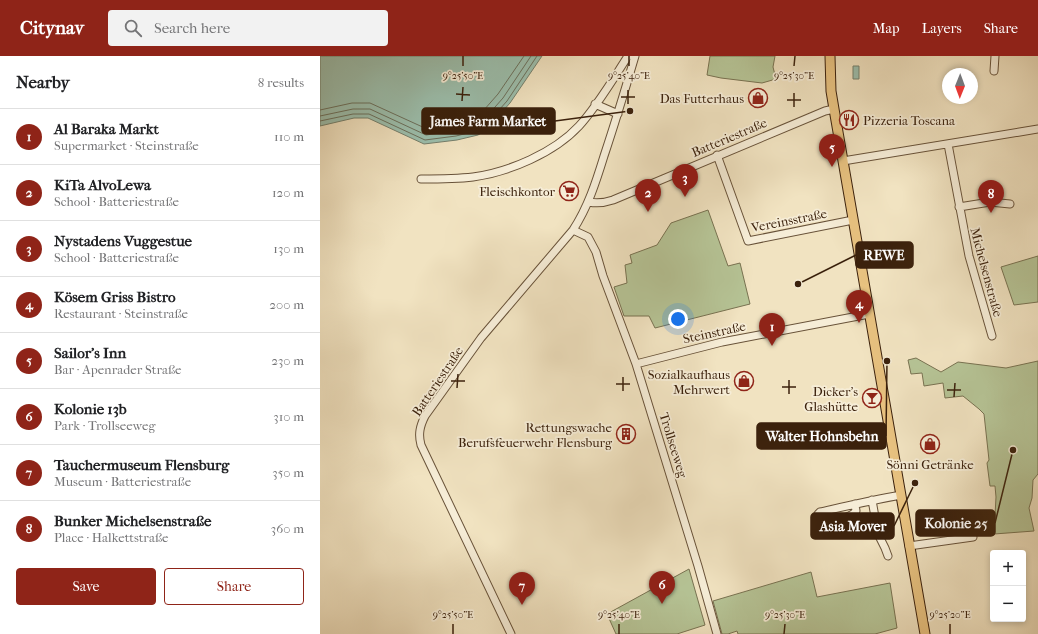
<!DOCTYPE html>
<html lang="en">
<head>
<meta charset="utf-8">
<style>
	body { margin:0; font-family:"IM FELL French Canon",serif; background:#f2f2f2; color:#202124 }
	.controls { position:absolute; right:12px; bottom:12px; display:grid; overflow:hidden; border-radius:4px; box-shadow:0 2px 6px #0003 }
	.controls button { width:36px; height:36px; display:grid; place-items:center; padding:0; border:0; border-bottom:1px solid #e0e0e0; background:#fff; color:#202124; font:20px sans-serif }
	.compass { position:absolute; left:622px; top:12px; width:36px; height:36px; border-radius:50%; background:#fff; box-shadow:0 2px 6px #0003; rotate:181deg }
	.you { position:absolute; left:358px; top:263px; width:14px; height:14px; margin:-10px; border:3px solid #fff; border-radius:50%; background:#1a73e8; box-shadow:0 0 0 6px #1a73e833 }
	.badge { display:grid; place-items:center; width:26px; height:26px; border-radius:50%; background:#8f2418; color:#fff; font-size:13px; font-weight:700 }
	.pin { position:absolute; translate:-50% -33px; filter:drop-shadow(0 1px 2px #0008) }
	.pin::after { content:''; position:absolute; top:21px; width:14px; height:12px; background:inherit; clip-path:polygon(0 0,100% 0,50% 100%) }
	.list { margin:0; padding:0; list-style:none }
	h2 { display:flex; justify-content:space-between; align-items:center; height:52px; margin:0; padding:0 16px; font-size:17px }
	h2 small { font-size:13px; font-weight:400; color:#757577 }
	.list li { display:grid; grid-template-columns:26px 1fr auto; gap:12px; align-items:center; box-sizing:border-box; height:56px; padding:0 16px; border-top:1px solid #e0e0e0 }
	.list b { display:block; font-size:15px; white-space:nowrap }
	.list p { margin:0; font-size:13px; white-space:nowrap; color:#757577 }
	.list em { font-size:13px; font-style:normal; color:#757577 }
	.actions { display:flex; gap:8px; padding:12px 16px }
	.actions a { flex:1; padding:9px 0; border:1px solid #8f2418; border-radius:4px; text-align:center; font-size:14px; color:#8f2418 }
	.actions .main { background:#8f2418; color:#fff }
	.icon { flex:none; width:22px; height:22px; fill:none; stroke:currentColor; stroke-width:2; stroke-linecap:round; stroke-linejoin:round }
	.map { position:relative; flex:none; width:718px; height:578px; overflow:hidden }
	header { display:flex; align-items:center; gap:24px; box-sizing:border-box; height:56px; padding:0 20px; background:#8f2418; color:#fff }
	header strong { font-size:19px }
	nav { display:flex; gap:22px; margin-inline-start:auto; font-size:14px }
	.search { width:280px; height:36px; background:#f2f2f2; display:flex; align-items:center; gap:10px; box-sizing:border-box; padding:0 14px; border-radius:4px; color:#757577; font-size:15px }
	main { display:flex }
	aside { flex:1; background:#fff }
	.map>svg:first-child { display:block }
	.green { fill:#b6c496; stroke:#787251 }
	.water { fill:#9cbfad; stroke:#75806d }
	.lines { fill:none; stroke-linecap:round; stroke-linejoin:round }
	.shore { stroke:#6c705c; stroke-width:1 }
	.minor-casing { stroke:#685239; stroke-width:9 }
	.major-casing { stroke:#3b210c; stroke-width:11 }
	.minor { stroke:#f6edd7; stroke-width:7 }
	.major { stroke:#e8c280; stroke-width:9 }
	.ticks { fill:none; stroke:#3b210c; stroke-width:1.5 }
	.labels { text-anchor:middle; stroke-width:3.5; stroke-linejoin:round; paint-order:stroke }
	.poi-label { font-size:13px; fill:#3b210c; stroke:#f6edd7; text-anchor:end }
	.street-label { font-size:13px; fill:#3b210c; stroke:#f6edd7 }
	.ticks-label { font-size:10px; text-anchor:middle; fill:#3b210c; stroke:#f6edd7; stroke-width:3.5; stroke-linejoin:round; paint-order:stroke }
	.leader { fill:none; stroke:#3b210c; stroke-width:1.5 }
	.callout-dot { fill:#3b210c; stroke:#f6edd7; stroke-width:1.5 }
	.callout { fill:#3b210c; stroke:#3b210c; stroke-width:1.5 }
	.callout-label { font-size:14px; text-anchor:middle; font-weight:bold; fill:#fff }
</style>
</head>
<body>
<header>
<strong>Citynav</strong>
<div class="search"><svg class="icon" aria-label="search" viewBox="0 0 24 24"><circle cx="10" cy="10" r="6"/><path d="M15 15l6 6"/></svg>Search here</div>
<nav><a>Map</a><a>Layers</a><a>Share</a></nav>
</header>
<main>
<aside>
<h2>Nearby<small>8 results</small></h2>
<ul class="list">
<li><span class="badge">1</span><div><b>Al Baraka Markt</b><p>Supermarket · Steinstraße</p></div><em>110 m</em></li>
<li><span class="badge">2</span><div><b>KiTa AlvoLewa</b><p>School · Batteriestraße</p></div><em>120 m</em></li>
<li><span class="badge">3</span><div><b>Nystadens Vuggestue</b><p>School · Batteriestraße</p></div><em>130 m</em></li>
<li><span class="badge">4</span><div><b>Kösem Griss Bistro</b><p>Restaurant · Steinstraße</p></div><em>200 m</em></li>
<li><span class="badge">5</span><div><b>Sailor's Inn</b><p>Bar · Apenrader Straße</p></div><em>230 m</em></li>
<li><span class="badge">6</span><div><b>Kolonie 13b</b><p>Park · Trollseeweg</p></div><em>310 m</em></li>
<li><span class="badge">7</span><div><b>Tauchermuseum Flensburg</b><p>Museum · Batteriestraße</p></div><em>350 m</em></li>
<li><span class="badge">8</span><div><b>Bunker Michelsenstraße</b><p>Place · Halkettstraße</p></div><em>360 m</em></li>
</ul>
<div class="actions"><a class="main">Save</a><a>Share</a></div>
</aside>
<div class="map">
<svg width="718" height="578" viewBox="0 0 718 578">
	<rect width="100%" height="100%" fill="#f1e3c1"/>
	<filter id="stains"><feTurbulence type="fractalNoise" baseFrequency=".005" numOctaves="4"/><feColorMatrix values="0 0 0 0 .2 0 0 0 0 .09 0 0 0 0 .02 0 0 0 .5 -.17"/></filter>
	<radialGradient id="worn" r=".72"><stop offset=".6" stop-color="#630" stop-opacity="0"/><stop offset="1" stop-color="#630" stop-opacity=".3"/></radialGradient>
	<path class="green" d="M390,0H455L453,11L456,23L442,27L401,22L387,19Z
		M388,154L408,210L420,207L430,248L335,272L329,260H304L294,231L307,227L305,209L312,207L310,199L337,189L351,167Z
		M718,200V246L694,249L681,211Z
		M596,302L621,316L638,306L686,312L718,305V418L713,424L712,442L709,452L714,475L674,478L676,441L675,430H670L667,407L669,404L664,358L659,353L643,340L625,342L623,327L604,330L602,317L591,318L588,304Z
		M369,513L385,569L357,578H296L287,558Z
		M491,516L497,541L570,527L577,572L555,578H418L417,575L408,578H402L393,545Z"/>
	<path class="water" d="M0,0H222L190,47L165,75L158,79L137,84L104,88L48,62H34L0,70Z
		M533,10H539V23H533Z"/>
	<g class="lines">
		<path class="shore" d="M0,54L32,47H50L107,73L134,69L156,63L178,38L204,0
			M0,60L33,53H50L106,79L135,75L154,70L160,68L183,42L211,0
			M0,65L33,58H49L105,84L136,80L156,75L163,72L187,45L217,0"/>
		<defs>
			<path id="minor" d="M674,15L675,0
				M275,48L298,58
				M628,88L649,200L672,280
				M397,99L428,185L533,164
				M523,105L718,73
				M101,123C119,123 136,123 153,121C189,116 234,97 259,70C278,49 293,23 308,0
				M269,146C278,148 284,147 293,144L505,55L514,53
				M639,151L670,146L690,148
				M253,174L268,181L276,196L283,220L316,308L378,510L397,578
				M316,308L402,286L549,258
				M552,444L558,478L565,492L568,500
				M535,448L536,455C531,462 505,467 499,463L498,458L500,456C527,450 553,444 581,439
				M589,490L653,481
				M191,578L101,389C98,378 100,370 105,360L161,282L253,174C268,151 276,126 284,100C295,67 305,34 315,0"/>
			<path id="major" d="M510,0L511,35L514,53L605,578"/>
		</defs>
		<use href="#minor" class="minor-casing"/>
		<use href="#major" class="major-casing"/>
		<use href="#minor" class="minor"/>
		<use href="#major" class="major"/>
	</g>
	<path class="ticks" d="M143,10V0M309,10V0M474,10L475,0M136,38L150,39M301,41H315M467,44H481M142,45L143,31M308,48V34M474,51V37M131,325H145M296,328H310M462,331H476M137,332L138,318M627,334H641M303,335V321M469,338V324M634,341L635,327M133,578V568M299,578V568M464,578L465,568M630,578V568"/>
	<defs>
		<symbol id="shop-ring" viewBox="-11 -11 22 22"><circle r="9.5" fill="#f6edd7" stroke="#8f2418" stroke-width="1.5"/><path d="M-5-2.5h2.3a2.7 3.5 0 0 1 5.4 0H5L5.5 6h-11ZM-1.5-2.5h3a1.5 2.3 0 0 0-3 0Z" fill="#8f2418"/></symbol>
		<symbol id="restaurant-ring" viewBox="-11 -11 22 22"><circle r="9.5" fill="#f6edd7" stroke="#8f2418" stroke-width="1.5"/><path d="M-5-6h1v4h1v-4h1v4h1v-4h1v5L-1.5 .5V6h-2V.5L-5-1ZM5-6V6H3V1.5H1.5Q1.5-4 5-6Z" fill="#8f2418"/></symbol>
		<symbol id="supermarket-ring" viewBox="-11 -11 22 22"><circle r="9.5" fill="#f6edd7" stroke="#8f2418" stroke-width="1.5"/><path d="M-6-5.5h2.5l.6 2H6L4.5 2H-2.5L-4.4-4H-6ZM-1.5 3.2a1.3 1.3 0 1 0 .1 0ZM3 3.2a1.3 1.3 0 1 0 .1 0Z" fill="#8f2418"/></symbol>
		<symbol id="bar-ring" viewBox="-11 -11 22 22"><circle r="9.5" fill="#f6edd7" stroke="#8f2418" stroke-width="1.5"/><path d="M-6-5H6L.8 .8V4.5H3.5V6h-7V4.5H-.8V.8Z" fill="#8f2418"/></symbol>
		<symbol id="building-ring" viewBox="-11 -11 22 22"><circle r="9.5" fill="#f6edd7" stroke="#8f2418" stroke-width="1.5"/><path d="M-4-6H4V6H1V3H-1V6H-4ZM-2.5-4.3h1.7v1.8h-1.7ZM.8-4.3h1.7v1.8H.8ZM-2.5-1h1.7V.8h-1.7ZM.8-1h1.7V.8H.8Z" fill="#8f2418"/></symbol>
	</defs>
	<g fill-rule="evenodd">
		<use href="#shop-ring" x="427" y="31" width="22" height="22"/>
		<use href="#restaurant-ring" x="518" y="53" width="22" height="22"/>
		<use href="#supermarket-ring" x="238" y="124" width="22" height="22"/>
		<use href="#shop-ring" x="413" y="314" width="22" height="22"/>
		<use href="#bar-ring" x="541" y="331" width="22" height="22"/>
		<use href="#building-ring" x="295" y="367" width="22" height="22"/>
		<use href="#shop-ring" x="599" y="377" width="22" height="22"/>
	</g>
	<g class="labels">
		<g class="poi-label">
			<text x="424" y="47">Das Futterhaus</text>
			<text x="543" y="69" text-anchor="start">Pizzeria Toscana</text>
			<text x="235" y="140">Fleischkontor</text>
			<text x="410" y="323">Sozialkaufhaus<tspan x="410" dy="15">Mehrwert</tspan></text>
			<text x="538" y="340">Dicker's<tspan x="538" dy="15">Glashütte</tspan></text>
			<text x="292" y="376">Rettungswache<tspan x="292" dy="15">Berufsfeuerwehr Flensburg</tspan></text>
			<text x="610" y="413" text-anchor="middle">Sönni Getränke</text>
		</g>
		<g class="street-label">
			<text transform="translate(409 81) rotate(-23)" y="5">Batteriestraße</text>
			<text transform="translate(469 164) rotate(-11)" y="5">Vereinsstraße</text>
			<text transform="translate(667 216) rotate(75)" y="5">Michelsenstraße</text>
			<text transform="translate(394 276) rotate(-12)" y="5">Steinstraße</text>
			<text transform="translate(117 325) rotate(-56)" y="5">Batteriestraße</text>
			<text transform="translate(354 389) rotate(73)" y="5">Trollseeweg</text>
		</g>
	</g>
	<g class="ticks-label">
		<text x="143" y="23">9°25'50"E</text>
		<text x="309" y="23">9°25'40"E</text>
		<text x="474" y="23">9°25'30"E</text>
		<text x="133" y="562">9°25'50"E</text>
		<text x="299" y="562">9°25'40"E</text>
		<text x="465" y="562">9°25'30"E</text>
		<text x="630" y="562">9°25'20"E</text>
	</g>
	<path class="leader" d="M310 55L235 65M478 228L536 199M567 305L566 380M693 394L675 467M595 427L574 470"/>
	<g class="callout-dot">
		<circle cx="310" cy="55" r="4"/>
		<circle cx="478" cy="228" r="4"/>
		<circle cx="567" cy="305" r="4"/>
		<circle cx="693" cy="394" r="4"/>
		<circle cx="595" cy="427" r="4"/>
	</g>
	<g class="callout">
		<rect x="102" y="52" width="133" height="26" rx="4"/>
		<rect x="536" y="186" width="57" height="26" rx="4"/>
		<rect x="437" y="367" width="129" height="26" rx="4"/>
		<rect x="596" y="454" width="79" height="26" rx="4"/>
		<rect x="491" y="457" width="83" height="26" rx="4"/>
	</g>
	<g class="callout-label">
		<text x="168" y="70">James Farm Market</text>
		<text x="564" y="204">REWE</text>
		<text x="502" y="385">Walter Hohnsbehn</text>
		<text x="636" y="472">Kolonie 25</text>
		<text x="533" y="475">Asia Mover</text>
	</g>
	<rect width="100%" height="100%" filter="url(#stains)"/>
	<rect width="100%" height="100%" fill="url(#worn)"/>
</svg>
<div class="controls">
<button>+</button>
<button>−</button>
</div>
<svg class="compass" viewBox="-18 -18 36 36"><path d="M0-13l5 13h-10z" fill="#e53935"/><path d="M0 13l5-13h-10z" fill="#757577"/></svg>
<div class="you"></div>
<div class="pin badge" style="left:452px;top:290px">1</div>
<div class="pin badge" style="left:328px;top:156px">2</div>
<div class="pin badge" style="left:365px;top:141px">3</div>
<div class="pin badge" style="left:539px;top:267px">4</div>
<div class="pin badge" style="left:512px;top:111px">5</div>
<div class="pin badge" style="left:342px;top:548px">6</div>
<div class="pin badge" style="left:202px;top:549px">7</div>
<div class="pin badge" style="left:671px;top:157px">8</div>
</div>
</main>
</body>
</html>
